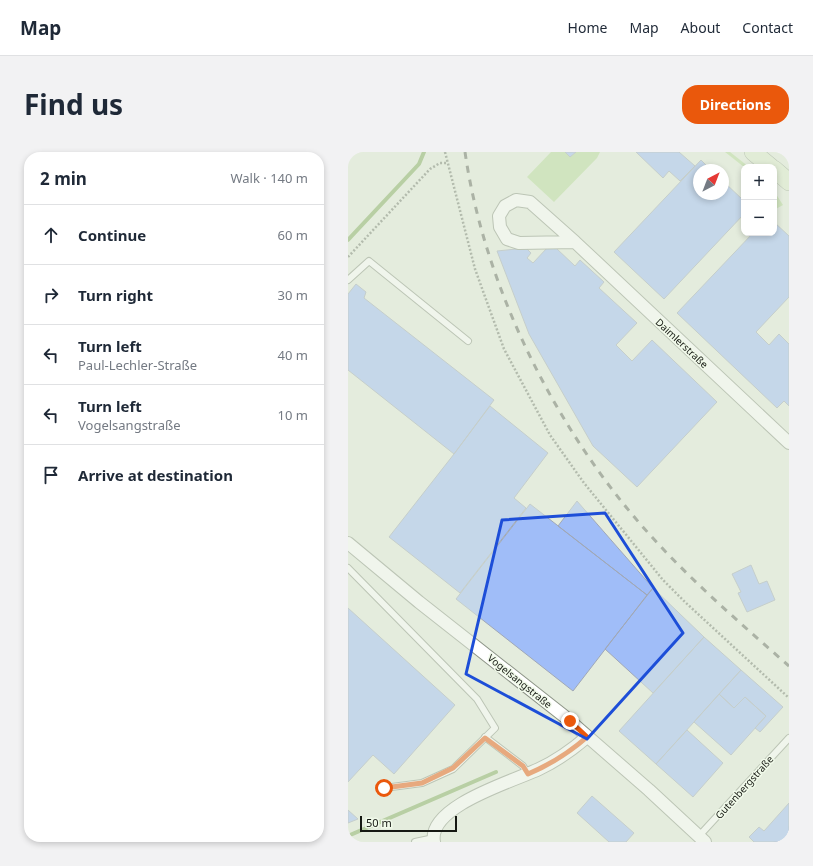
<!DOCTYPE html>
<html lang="en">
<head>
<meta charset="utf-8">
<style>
	body { margin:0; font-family:"Noto Sans",sans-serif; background:#f2f2f3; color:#1f2937 }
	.controls { position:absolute; right:12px; top:12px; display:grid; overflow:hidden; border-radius:8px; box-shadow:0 2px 6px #0003 }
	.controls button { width:36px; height:36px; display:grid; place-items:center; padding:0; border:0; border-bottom:1px solid #e0e1e3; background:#fff; color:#1f2937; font:20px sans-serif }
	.compass { position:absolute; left:345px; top:12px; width:36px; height:36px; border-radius:50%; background:#fff; box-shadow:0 2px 6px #0003; rotate:42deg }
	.scale { position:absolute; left:12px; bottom:10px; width:97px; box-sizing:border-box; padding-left:4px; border:2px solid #161913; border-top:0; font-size:11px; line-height:14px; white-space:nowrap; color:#161913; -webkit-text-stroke:3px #f1faea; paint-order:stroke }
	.stop { position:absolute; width:12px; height:12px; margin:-9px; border:3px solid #ea580c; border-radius:50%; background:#fff }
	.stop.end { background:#ea580c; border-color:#fff; box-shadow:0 1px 4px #0008 }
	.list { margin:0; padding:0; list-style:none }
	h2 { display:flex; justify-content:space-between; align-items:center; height:52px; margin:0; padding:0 16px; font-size:17px }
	h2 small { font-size:13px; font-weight:400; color:#747a83 }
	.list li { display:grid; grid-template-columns:26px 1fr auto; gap:12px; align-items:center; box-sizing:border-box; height:60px; padding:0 16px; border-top:1px solid #e0e1e3 }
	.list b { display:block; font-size:15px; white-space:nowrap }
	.list p { margin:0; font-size:13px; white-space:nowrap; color:#747a83 }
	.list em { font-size:13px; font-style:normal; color:#747a83 }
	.icon { flex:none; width:22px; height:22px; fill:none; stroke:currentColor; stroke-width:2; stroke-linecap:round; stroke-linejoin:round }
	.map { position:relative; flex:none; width:441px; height:690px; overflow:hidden; border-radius:16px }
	header { display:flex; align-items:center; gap:24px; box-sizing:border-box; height:56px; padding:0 20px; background:#fff; border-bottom:1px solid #e0e1e3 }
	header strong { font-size:19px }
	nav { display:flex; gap:22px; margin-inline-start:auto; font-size:14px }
	.intro { display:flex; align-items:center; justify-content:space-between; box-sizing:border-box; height:96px; padding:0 24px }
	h1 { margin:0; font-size:28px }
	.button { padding:10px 18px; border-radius:16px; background:#ea580c; color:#fff; font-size:14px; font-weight:700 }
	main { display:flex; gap:24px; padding:0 24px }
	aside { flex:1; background:#fff; border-radius:16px; box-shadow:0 2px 6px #0003 }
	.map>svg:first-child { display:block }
	.green { fill:#b9da9c }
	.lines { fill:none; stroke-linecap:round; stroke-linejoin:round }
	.stream { stroke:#84ab5f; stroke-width:4 }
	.building { fill:#a0bdf8; stroke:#a0a8b6 }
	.lane-casing { stroke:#8d9587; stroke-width:8 }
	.street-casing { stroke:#8d9587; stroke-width:14 }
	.secondary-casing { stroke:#8d9587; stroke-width:18 }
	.path { stroke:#787e74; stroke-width:2.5; stroke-dasharray:2 2; stroke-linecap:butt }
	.lane { stroke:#fff; stroke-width:6 }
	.street { stroke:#fff; stroke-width:12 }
	.secondary { stroke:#ddeccf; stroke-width:17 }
	.rail { stroke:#666b62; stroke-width:3; stroke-dasharray:7 7; stroke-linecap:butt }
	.route { stroke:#ea580c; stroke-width:5 }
	.marked { fill:none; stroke:#1d4ed8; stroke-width:3; stroke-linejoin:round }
	.labels { text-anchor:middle; stroke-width:3; stroke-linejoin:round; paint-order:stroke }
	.street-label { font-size:10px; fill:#161913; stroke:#f1faea }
</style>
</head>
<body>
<header>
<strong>Map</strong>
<nav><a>Home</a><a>Map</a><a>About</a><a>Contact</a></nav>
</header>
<div class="intro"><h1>Find us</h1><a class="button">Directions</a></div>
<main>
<aside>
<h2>2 min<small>Walk · 140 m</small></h2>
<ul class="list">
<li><svg class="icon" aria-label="ahead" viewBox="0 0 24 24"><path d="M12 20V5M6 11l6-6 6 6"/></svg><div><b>Continue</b></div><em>60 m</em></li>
<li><svg class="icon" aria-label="right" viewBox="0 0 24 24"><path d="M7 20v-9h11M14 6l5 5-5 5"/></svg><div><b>Turn right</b></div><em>30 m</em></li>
<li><svg class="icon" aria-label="left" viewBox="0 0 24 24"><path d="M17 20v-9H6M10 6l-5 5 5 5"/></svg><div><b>Turn left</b><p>Paul-Lechler-Straße</p></div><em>40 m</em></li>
<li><svg class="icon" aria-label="left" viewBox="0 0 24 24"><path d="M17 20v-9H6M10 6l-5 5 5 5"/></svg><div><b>Turn left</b><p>Vogelsangstraße</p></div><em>10 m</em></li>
<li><svg class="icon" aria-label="arrive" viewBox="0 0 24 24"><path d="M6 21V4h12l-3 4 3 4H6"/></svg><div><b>Arrive at destination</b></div></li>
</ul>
</aside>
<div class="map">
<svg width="441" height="690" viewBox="0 0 441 690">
	<rect width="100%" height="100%" fill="#e4ecdd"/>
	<path class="green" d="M203,0H217L222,5L228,0H252L249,6L206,50L179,25Z
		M377,0H382L401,15H396Z
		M426,39L435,53L426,58V51L429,48L426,44Z"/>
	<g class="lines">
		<path class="stream" d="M0,88L71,12L76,0
			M0,684L148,620"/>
	</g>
	<path class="building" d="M217,0H228L222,5Z
		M288,0H331L347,14L332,29L321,19L315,26Z
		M353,8L363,18H351V42H375V29L396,49V62L316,147L266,100Z
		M426,70L441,84V145L408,180L421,193L431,182L441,192V254L436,249L429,256L329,161L405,81H426Z
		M178,96L183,101L179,106L185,111L199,96H208L227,114L232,108L256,130L251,136L289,171L268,193L284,209L304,188L369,250L289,335L245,294L181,182L149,99Z
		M8,132L18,140L16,146L146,248L106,302L0,218V142Z
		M142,254L200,301L166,346L178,356L112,441L41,385L106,302Z
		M229,349L305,436L299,443L210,374Z
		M182,352L299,443L225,539L108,447Z
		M403,413L411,432L419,429L427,448L399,460L390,441L393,440L384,422Z
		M305,436L356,485L305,541L257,497Z
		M0,456L107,553L46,622L25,603L0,630Z
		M356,485L393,518L308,612L271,579Z
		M393,518L435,555L412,580L407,576L418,564L397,545L386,556L371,542Z
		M371,542L386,556L397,545L418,564L383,603L346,570Z
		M339,578L375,611L345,645L308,612Z
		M244,644L286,681L278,690H261L229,661Z
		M441,651V690H406L401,685L411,675L416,679Z
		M0,658L10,667L0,671Z"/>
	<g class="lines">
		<defs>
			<path id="lane" d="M0,128L21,109L120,189
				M0,416L129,547L147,576L105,617L74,631L36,636
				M137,585L175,614L180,622
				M351,684L441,586
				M67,690L86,686"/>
			<path id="street" d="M227,90L171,91L159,87L152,75L151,64L157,54L168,48L182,50L227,90L441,291
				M0,391L71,450L216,564L301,638L357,690
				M86,690C79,654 166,629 191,617C208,609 225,597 239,585"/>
			<path id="secondary" d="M405,0L423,15
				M426,17L441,30"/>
		</defs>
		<use href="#lane" class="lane-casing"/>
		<use href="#street" class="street-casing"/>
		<use href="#secondary" class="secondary-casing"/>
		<path class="path" d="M97,0L127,117L156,197L202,283L236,331L315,428L337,450L441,546
			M0,105L82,17L92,11H100"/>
		<use href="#lane" class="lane"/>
		<use href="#street" class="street"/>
		<use href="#secondary" class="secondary"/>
		<path class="rail" d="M117,0C135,126 198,257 278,355C326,414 384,464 441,514"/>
	</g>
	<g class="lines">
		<path class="route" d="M36,636L74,631L105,616L137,586L175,614L180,622C201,613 222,600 239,585L222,569"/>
	</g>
	<path d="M0 0H441V690H0ZM257,361L335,481L239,587L118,522L154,368Z" fill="#e4ecdd" fill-opacity=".55" fill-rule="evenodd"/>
	<path class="marked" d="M257,361L335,481L239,587L118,522L154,368Z"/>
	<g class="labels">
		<g class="street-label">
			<text transform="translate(334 191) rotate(43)" y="4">Daimlerstraße</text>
			<text transform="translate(172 529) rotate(39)" y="4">Vogelsangstraße</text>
			<text transform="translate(396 635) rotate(-48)" y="4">Gutenbergstraße</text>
		</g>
	</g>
</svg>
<div class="controls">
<button>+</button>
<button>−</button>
</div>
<svg class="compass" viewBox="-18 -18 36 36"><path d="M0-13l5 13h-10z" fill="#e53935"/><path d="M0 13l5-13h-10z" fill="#747a83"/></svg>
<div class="scale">50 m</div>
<div class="stop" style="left:36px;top:636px"></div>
<div class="stop end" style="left:222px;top:569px"></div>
</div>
</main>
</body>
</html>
